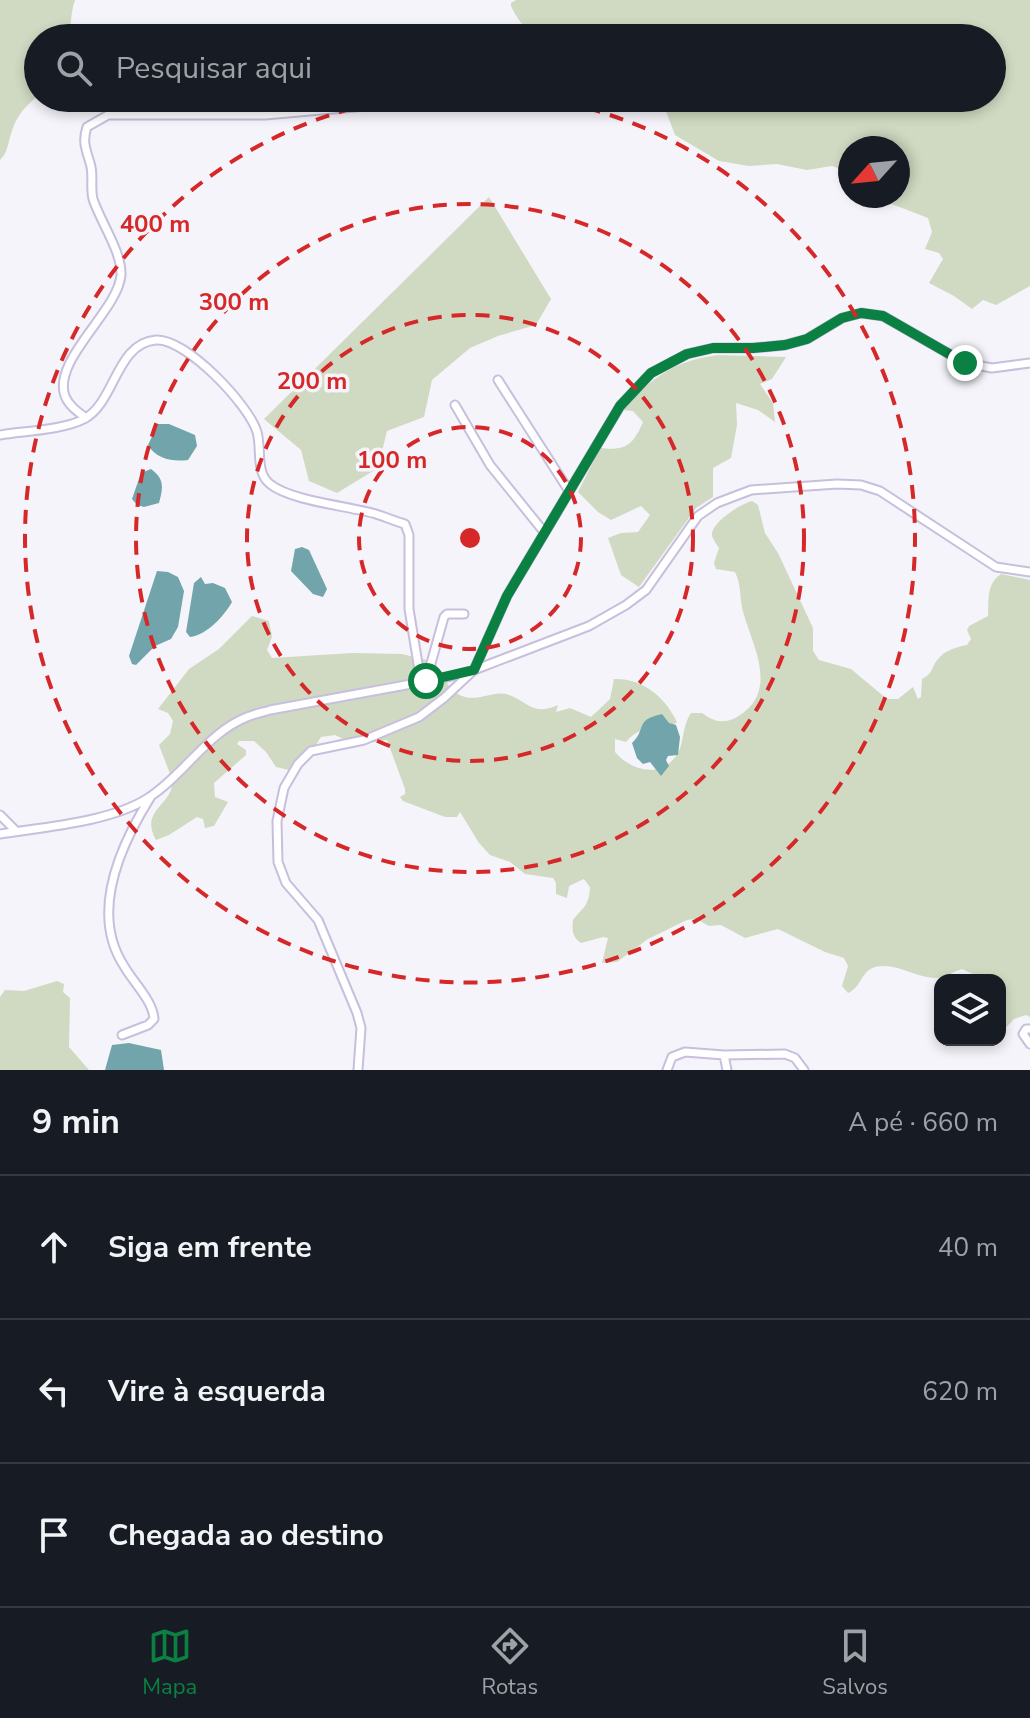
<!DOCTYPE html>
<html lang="pt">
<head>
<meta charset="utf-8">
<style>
	body { margin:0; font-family:"Nunito Sans",sans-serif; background:#20242c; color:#f1f3f6 }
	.controls { position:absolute; right:24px; bottom:24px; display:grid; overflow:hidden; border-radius:16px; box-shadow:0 4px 12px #0003 }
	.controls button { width:72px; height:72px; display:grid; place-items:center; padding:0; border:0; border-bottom:2px solid #363941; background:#171b24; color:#f1f3f6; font:40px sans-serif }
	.compass { position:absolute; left:838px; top:136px; width:72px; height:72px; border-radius:50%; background:#171b24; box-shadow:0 4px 12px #0003; rotate:243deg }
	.stop { position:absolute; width:24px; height:24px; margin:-18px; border:6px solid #0b8043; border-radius:50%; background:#fff }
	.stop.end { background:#0b8043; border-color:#fff; box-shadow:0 2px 8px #0008 }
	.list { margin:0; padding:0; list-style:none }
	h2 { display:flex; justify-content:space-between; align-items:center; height:104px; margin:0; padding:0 32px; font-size:34px }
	h2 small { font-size:26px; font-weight:400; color:#9ea1a6 }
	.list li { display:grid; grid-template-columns:52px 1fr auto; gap:24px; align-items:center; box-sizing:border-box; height:144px; padding:0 32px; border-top:2px solid #363941 }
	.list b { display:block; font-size:30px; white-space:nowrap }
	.list em { font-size:26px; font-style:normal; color:#9ea1a6 }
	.icon { flex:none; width:44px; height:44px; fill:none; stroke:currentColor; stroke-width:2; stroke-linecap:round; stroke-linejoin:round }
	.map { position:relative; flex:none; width:1030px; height:1070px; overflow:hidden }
	.search { position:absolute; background:#171b24; box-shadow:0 4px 12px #0003; left:24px; right:24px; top:24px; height:88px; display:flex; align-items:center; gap:20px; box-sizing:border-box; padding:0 28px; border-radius:44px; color:#9ea1a6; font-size:30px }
	.sheet { height:536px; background:#171b24 }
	nav { display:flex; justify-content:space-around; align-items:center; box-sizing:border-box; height:112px; border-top:2px solid #363941; background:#171b24; font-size:22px; color:#9ea1a6 }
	nav a { display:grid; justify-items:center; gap:4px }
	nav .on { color:#0b8043 }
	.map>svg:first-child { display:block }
	.green { fill:#d0dac2 }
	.water { fill:#71a5ab }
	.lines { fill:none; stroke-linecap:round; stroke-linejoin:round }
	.minor-casing { stroke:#c7bfdd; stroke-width:11 }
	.minor { stroke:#fff; stroke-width:7 }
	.route { stroke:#0b8043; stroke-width:10 }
	.ring { fill:none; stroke:#d62828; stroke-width:4; stroke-dasharray:14 10 }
	.centre { fill:#d62828; stroke:#f5f4fa; stroke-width:4 }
	.ring-label { font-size:24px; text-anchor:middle; font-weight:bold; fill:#d62828; stroke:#f5f4fa; stroke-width:7; stroke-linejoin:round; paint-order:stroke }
</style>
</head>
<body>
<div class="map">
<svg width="1030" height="1070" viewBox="0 0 1030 1070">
	<rect width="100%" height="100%" fill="#f5f4fa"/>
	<path class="green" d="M0,0H75C70,14 72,24 68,38H38V96C27,104 17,116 13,128C8,140 9,151 0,160Z
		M516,0H1030V286L996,305L983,300L972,309L954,296L929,283L943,259L939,253L925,249L932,232L928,218L871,196H898V148H850V172L832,166L807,170L777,164L749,166L719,161L675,135L661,98H992V38H552C533,22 528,41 511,6V3Z
		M489,197L551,299L536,325L498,336L470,348L432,380L424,417L387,431L378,468L337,493L309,481L301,450L264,419Z
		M718,355L786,357L772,379L760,384L773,403L775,422L758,410L736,403L737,425L731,458L713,468V497L696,508L639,587L621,575L608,538L621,533L638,532L650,515L641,506L611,520L598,512L578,492L600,448C626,451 633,445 643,422L633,411L621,410C653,378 672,361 718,355Z
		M752,501L758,505L765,533L778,553L813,628V651L819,660L851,669L887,699H898L913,687L918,699L921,697L922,679C933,674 931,667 938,659C945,650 957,647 967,645L971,639L967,630L969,626L988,616C989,600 986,584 1001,574L1030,580V1017L1026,1015L1014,1019L1003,1031L1000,1027V980H986L962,969C954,971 947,977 938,978C916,979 897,962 875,967C861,971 861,988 848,993L842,986L848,966L844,958L825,952L778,929L745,938L721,925L709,926L696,919L687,920L648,939L617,962L602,963L608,938L603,937L581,943C572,937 572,930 573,920C584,906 589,906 590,887L584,879L569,886L567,898L556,894V883L553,878L525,874L510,862L490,855L479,843L460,812L457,817H445L403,801L400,797L405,794V789L387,740L355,745L335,735L321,737L298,772L276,767L266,752L254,741H239L237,744L246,750V755L214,783L215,797L228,802L214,826L205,828L203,819L197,817L169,835L156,840C139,810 173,805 172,782C172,777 161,751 159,745L170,734L173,721L168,713L158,709L189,669L219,649L252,616L269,621L272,637L267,650L272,658L352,653L402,654L435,662C441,674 449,691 462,696C477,702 492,691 506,694C527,700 531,717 558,705L556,712L570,708L591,717L610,699L614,679C643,678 665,697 677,722L668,730C650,728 639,727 626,742L615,739V752C630,770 660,779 676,756C685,744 681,728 691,713H702C713,721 723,725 737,717C779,692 754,649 744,615C739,600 742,586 735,572L716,569L714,563L719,548C718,547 712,537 712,536C710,523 742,503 752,501Z
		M57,981L64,984L63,992L70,998L69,1047L89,1070H0V997L5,990L24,991Z"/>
	<path class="water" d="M158,424H169L195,435L197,446L188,460C173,462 156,459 148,445Z
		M151,469C165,479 163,488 159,503L144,507L137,505L132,499L141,473Z
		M302,547L309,550L327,589L323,597L313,594L291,571L295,549Z
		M157,571L168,572L178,577L184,591L178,627L171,639L155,646L136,665L132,664L129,656Z
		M201,577L205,584L213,583L225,588L232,602C224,616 207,635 190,637L186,632L194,583Z
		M662,714L669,723L676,725L680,737L678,755L668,756L666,760L669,766L661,776L650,762L643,764L637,758L632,743C647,729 634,720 662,714Z
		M129,1043L161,1050L164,1070H105L112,1045Z"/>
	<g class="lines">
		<defs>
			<path id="minor" d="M498,380L569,491
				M455,405L490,465L544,532
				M86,418C78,412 69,406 65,396C52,360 118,311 121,275C122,252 100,221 93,199C90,187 94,174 90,163C86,149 82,142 87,127L108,115H265L400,103
				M0,435C24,431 63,430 84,419C115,403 116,343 156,340C186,338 249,405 257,432C262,449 255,472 270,484C291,501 348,506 376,514C385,517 395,521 405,524L409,535V609L421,682
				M426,681L444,617L447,614H464
				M0,815L16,831
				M0,834C44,827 111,822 148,798C183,776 208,732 247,717C254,714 263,712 270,710L444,678L474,670L589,626L626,605L646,590L698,516L717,503L751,490L837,484L861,485L880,491L996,567L1030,572
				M1030,1029H1026L1023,1034L1030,1044
				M122,1035L148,1025L154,1019C153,1001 133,982 124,966C90,914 120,846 150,798
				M724,1055L727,1070
				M358,1070L361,1028L357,1013L318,920L286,883L278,862L277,821L284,788L298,764L311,751L364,740L419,717L444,698L474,670L507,596L620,406L651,373L687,354L713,348H753L785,345L807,339L842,318L861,313L883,316L965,363L992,368L1030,363
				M667,1070L672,1057L685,1052L724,1055L785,1054L795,1058L804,1070"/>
		</defs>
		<use href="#minor" class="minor-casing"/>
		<use href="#minor" class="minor"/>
	</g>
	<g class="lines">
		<path class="route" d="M426,681L474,670L507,596L620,406L651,373L687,354L713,348H753L785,345L807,339L842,318L861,313L883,316L965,363"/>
	</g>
	<g class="ring">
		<circle cx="470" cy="538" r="111"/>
		<circle cx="470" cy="538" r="223"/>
		<circle cx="470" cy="538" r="334"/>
		<path d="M540 98A445 445 0 1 1 400 98"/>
	</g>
	<circle cx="470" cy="538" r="12" class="centre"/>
	<g class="ring-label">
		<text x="155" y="232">400 m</text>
		<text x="234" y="310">300 m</text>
		<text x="312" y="389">200 m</text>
		<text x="392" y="468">100 m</text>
	</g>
</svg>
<div class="controls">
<button><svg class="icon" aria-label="layers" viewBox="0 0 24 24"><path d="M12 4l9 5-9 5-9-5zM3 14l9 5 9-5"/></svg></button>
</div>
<svg class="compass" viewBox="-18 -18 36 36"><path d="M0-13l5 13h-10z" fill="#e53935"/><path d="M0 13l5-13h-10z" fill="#9ea1a6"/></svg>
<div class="stop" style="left:426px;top:681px"></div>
<div class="stop end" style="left:965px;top:363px"></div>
<div class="search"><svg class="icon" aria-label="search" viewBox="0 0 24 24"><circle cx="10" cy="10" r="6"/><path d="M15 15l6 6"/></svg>Pesquisar aqui</div>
</div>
<section class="sheet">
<h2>9 min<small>A pé · 660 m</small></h2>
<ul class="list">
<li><svg class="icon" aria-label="ahead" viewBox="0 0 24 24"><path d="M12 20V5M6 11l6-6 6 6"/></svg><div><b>Siga em frente</b></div><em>40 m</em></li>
<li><svg class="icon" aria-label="left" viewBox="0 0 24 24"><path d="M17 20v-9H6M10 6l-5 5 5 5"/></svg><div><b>Vire à esquerda</b></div><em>620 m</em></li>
<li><svg class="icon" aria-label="arrive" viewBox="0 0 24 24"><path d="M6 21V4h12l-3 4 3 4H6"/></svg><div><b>Chegada ao destino</b></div></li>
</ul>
</section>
<nav>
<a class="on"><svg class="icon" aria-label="map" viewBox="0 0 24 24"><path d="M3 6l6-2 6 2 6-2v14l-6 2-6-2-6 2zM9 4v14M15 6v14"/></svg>Mapa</a>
<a><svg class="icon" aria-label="directions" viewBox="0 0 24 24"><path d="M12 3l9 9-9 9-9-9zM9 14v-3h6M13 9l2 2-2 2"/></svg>Rotas</a>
<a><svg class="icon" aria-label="saved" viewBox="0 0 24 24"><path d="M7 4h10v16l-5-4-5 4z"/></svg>Salvos</a>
</nav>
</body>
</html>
